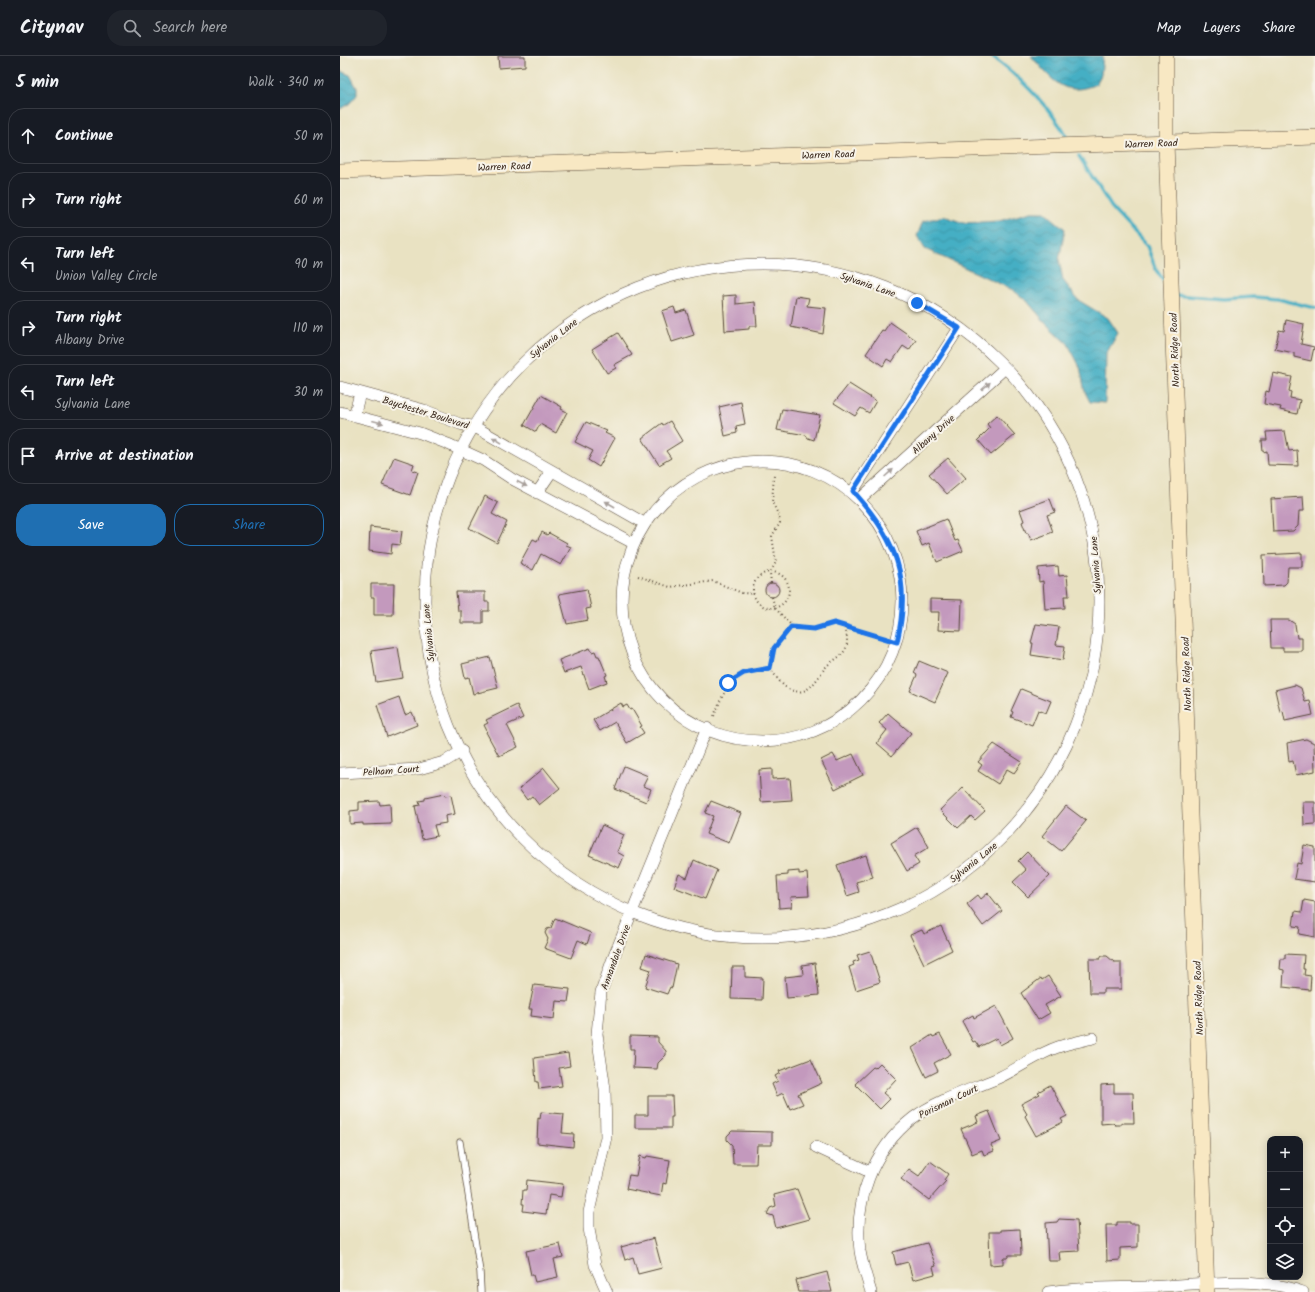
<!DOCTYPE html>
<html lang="en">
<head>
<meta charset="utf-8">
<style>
	body { margin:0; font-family:Kalam,sans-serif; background:#20242c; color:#f1f3f6 }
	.controls { position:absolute; right:12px; bottom:12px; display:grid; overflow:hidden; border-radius:8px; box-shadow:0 2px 10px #0003 }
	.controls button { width:36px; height:36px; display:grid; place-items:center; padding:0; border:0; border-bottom:1px solid #363941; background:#171b24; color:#f1f3f6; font:20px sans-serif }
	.stop { position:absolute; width:12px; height:12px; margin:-9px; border:3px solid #1a73e8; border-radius:50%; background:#fff }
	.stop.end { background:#1a73e8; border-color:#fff; box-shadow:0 1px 4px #0008 }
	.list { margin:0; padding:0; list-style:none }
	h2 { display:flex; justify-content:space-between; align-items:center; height:52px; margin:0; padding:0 16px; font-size:17px }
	h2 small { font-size:13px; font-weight:400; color:#9ea1a6 }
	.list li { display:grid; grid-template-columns:26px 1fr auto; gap:12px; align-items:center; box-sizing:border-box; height:56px; margin:0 8px 8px; padding:0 8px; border:1px solid #363941; border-radius:16px }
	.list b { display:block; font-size:15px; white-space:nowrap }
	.list p { margin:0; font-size:13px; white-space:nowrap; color:#9ea1a6 }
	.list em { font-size:13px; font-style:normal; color:#9ea1a6 }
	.actions { display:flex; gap:8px; padding:12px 16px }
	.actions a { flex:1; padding:9px 0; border:1px solid #1f6fb2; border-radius:16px; text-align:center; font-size:14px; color:#1f6fb2 }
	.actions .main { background:#1f6fb2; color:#fff }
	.icon { flex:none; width:22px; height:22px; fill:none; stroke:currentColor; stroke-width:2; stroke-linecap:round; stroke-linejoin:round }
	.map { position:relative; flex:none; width:975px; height:1236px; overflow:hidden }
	header { display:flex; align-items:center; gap:24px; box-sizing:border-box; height:56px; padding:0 20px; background:#171b24; border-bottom:1px solid #363941 }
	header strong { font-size:19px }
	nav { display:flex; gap:22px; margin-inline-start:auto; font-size:14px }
	.search { width:280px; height:36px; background:#20242c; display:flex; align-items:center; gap:10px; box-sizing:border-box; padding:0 14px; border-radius:16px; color:#9ea1a6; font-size:15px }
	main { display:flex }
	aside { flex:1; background:#171b24 }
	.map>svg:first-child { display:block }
	.water { fill:url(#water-waves); stroke:#406c71 }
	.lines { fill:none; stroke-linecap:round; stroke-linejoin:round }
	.stream { stroke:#45afc4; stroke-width:3.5 }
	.building { fill:#c399bd }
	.lane-casing { stroke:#554637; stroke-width:7 }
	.street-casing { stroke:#554637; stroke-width:12 }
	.secondary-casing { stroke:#554637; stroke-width:16 }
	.path { stroke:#554637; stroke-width:2; stroke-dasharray:1 3; stroke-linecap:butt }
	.lane { stroke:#fff; stroke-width:5.5 }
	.street { stroke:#fff; stroke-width:11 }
	.secondary { stroke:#f8e8c3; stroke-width:15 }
	.oneway { fill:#a79f9a }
	.route { stroke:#1a73e8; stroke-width:5 }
	.labels { text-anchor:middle; stroke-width:4; stroke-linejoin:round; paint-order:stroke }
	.street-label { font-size:10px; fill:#3b2a1e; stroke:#f7f3e8 }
</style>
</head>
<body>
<header>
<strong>Citynav</strong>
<div class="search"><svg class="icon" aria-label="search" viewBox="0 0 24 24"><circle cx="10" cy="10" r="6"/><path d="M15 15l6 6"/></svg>Search here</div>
<nav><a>Map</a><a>Layers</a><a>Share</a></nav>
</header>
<main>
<aside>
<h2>5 min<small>Walk · 340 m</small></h2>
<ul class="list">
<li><svg class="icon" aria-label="ahead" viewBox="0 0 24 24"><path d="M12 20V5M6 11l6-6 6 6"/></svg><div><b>Continue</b></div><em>50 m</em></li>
<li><svg class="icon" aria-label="right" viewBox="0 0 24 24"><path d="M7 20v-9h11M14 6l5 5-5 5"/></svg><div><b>Turn right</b></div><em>60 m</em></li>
<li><svg class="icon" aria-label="left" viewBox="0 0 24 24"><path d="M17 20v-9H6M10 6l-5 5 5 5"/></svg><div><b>Turn left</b><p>Union Valley Circle</p></div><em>90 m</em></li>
<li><svg class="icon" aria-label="right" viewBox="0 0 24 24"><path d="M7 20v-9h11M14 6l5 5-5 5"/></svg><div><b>Turn right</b><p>Albany Drive</p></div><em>110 m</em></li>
<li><svg class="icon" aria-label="left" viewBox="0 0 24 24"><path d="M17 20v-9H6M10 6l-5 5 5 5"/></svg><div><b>Turn left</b><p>Sylvania Lane</p></div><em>30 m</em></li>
<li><svg class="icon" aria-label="arrive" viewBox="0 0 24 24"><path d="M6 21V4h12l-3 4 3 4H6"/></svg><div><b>Arrive at destination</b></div></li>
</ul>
<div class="actions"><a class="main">Save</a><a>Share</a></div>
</aside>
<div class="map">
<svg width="975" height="1236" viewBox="0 0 975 1236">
	<defs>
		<pattern id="water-waves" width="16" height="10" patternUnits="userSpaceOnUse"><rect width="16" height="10" fill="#45afc4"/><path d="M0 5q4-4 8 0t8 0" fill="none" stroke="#3b8f9f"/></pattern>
	</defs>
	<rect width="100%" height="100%" fill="#f7f3e8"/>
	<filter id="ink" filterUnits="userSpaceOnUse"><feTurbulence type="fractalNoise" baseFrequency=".025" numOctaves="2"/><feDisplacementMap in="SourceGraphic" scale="8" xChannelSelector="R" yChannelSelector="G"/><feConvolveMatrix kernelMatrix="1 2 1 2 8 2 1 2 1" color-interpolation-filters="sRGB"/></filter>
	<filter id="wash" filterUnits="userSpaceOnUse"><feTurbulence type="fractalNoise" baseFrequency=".012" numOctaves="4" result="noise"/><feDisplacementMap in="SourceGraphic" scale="16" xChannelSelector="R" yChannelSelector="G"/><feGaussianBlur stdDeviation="0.9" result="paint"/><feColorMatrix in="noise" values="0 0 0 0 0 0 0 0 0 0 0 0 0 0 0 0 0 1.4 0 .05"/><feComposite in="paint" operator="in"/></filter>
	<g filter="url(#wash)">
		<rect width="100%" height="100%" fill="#e9e2c2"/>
		<path class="water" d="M691,0H763L761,19L756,28C723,43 711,22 691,0Z
			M0,15L10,19L17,32V39L9,48L0,53Z
			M691,156H705L725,173L719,204L723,224L738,244L768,262L778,277L766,298L765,347L750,346L745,336L740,311L728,288L703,264L687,245L673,234L585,193L577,180L583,165L604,160L624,167L659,165Z"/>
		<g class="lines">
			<path class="stream" d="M651,0C680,21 707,49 726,79
				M739,100L774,155L807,190L816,214L825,226
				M835,239L884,243L914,241L938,243L975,252"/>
		</g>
		<g id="blocks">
			<path class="building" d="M158,0H185V10L159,12Z
				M396,239V248L415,246L417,270H409V273L385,275L383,240Z
				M456,240L469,242L467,250L486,252L483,278L451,271Z
				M334,251L336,257L346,254L354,279L332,286L322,255Z
				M946,264L964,268L961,288L974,291L971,305L954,301V297L935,293L939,274L944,275Z
				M550,266L576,284L569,294L563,290L552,306L547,303L543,310L526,298L542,274L544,275Z
				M278,277L292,299L274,309L276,312L267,317L252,293Z
				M933,317L952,321L949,335L951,336L950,342L960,344L957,358L940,354L941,351L924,348L926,335L929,336Z
				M509,328L536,345L529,357L521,352L515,360L494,347Z
				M201,339L222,351L221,353L227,356L216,377L200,368L196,376L184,369Z
				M401,346L405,368L396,370L397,377L385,380L379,351Z
				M442,353L480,359L474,384L468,382L466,379L437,374Z
				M657,359L675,379L651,399L638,384L650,372L647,368Z
				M330,365L342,385L326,395L331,402L319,409L302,382L322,367L323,369Z
				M246,366L267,375L265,377L275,382L259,411L248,404L253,395L235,386Z
				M945,375L949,395L957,394L958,410L928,409L927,395L923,396L922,384H927L926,376Z
				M54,401L74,408L72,414L78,416L70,439L42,429Z
				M608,402L626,422L607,438L589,418Z
				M145,440L158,447L152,458L167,466L157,487L129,472Z
				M963,441L964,455H959L958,470L953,475L933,476L931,443Z
				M710,443L715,456L707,459L713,476L691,484L688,477H686L682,466L684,465L680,454Z
				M606,463L615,485L618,484L623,495L597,506L589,487L582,490L576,475Z
				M30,471L62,475L60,489L52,488L51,498L29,495Z
				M202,476L207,479L209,477L227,487L226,489L231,491L221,509L201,498L193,514L180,507L193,483L197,485Z
				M962,497V511H948L947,526L944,529L924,530L923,499Z
				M718,510L719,520L727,519L729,540H724L725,552L705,553L703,525L699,526L698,512Z
				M425 534a7 7 0 1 1 14 0a7 7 0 1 1-14 0Z
				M31,528H54L53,559H34V541H31Z
				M247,533L251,552L246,553L248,564L227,568L219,538Z
				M116,536H145V546H149V555H143V567H121V555H118Z
				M590,543L622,544L621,575L598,574L599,556H590Z
				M930,564H949L955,568L957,582H962V595H943V592H931Z
				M696,568L719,571L716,589L725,590L723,604L691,599L693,587H691Z
				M58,591L63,622L36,626L31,595Z
				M250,592L252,596L255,595L257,600H259L267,619L265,620L267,626L249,633L241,611L224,617L219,604Z
				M150,601L158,632L133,638L129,621L125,622L122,608Z
				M579,605L608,617L595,646L570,635L577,619L574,617Z
				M955,629L961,632L965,646L970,645L973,659L945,665L943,655L940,656L935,634Z
				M681,633L711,645L706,657L698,654L692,669L671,661L673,656L671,655Z
				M59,641L65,659L72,656L77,669L47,681L37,649Z
				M281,647L283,651L287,649L290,654L292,653L302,670L300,671L304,677L287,687L275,666L260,675L253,664Z
				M177,649L183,662L167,669L178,691L159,700L146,676L147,675L144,669L148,667L146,664Z
				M548,657L571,677L552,700L537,687L547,674L539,667Z
				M966,683L974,687L975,715L956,719L953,705L949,706L947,687Z
				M654,688L682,706L674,717L667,713L658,728L638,715L642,709L638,706Z
				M493,698L497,705L513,698L523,719L495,733L481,704Z
				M284,710L308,720L303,730L311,733L306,746L275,733Z
				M204,712L220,732L199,749L192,740L187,744L179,733Z
				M432,713V723L450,722L452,744L421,746L419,714Z
				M623,732L645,755L635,764L631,760L618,772L600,754Z
				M104,738L105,740L111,739L115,758L105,760L106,767L94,769L97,780L82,783L75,750L80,749L79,745L85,744V742Z
				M39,745L40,749L50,748L51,768L23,769V767L10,768V755L19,754V746Z
				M371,745L401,757L389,787L366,778L373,760L365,757Z
				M963,746H975V768L964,769Z
				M726,750L746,765L721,795L702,780Z
				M262,769L284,779L277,796L284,800L279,812L249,799Z
				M577,771L589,791L574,800L579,808L567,815L551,787Z
				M964,789L975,791V826L954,823L957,807L961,808Z
				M687,796L710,820L688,841L673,826L686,814L678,805Z
				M526,799L533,821L516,826L519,836L507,840L497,809Z
				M354,804L377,814L365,843L334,831L339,818L347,822Z
				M459,815V818L467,817L469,840L451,841L452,851L439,852L437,820L448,819V816Z
				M648,837L662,855L643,870L627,848L638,839L641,843Z
				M964,844L975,846V881L959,878L960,871L953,870L955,855L962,856Z
				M215,862L251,877L247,888L238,884L231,902L204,892L208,883L205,877L207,873L211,872Z
				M601,870L612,894L584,908L570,879L582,874L584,878Z
				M530,895L540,926L516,934L509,911L514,909L513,906L519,904L517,899Z
				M306,898L337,908L332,932L330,931L327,938L305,931L311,914L302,911Z
				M945,898L964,899L963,913H965L964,919L971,920L970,934L943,931L944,914L940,913L941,903H945Z
				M762,900H767L774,906H781V933H763V937H750L749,903H760Z
				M475,907L479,939L447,942L445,921L463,919L462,909Z
				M392,911H405V921L423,922L422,944L391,943Z
				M708,920L721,940L705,949L710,957L698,964L681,937L701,922L702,924Z
				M194,929L230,933L228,946L216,945L214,963L191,960L192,953H189Z
				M656,950L673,982L660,989L657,982L639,991L635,985L633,986L622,965L633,959L634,962Z
				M600,978L611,998L594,1007L598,1015L586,1021L572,992L592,979L593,981Z
				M290,980L318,981V986L326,995V999L318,1007L317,1013L293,1012L294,993H290Z
				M228,997L230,1010L219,1012L222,1030L199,1033L198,1026H196L194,1002Z
				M471,1003L482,1027L458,1038L463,1048L450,1053L443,1037L437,1040L432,1028L438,1025L435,1020L440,1017L439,1015Z
				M540,1007L556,1023L543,1037L550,1043L540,1053L515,1028L533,1011L535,1012Z
				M774,1028V1037H793L794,1067H783L780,1069H775L773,1067L761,1068V1029Z
				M710,1029L727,1060L721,1063L723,1066L696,1080L685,1060L687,1058L681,1048L700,1038L698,1036Z
				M308,1040H332L333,1061H331V1072H295V1059H308Z
				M649,1055L661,1085L651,1089L654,1095L644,1099L642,1094L632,1098L621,1073L638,1066L636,1060Z
				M201,1056L224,1058L222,1077L234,1078L233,1091L197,1087L198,1062L200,1063Z
				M392,1075L432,1076V1089H417L416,1108H393L392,1089L387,1084V1080Z
				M300,1100L306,1102L307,1100L330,1104L326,1128L323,1127L321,1140L286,1133L289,1119L296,1120Z
				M590,1105L608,1118L604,1124L606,1125L589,1144L561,1123L569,1113L579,1120Z
				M187,1124L223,1128L221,1141L209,1139L206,1158L183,1155L184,1148H182L183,1134H186Z
				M457,1133L469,1163L436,1172L433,1160L427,1158L430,1152L436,1150L434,1139Z
				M719,1163L737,1164L739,1195L719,1196L720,1205H708L706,1167L717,1166Z
				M777,1166H790V1168H798V1191L780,1192V1204L767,1205L766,1169H777Z
				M680,1173L681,1199H669L667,1202H663V1208L650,1209L649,1176H660V1174Z
				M314,1182L322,1212L298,1218L293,1201L285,1204L281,1191Z
				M587,1187L596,1210L593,1211L595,1218L573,1224L568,1206L556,1209L553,1196Z
				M220,1188L223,1201L214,1203L218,1221L195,1226L193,1219H191L186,1195Z
				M487,1216L492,1236H459L456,1224Z"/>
		</g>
	</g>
	<g filter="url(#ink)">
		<use href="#blocks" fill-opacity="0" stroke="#554637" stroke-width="1"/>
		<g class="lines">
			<defs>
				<path id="lane" d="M120,1086L140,1216L141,1236"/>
				<path id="street" d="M85 545a337 337 0 1 1 674 0a337 337 0 1 1-674 0Z
					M0,331L84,354L120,368L135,371L304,467
					M0,356L80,377L108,388L143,404L172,423L293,487
					M14,360L20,337
					M282 545a140 140 0 1 1 280 0a140 140 0 1 1-280 0Z
					M513,435L619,272
					M197,437L212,415
					M520,443L665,312
					M0,717L79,713L104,706L122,695
					M476,1091L530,1116
					M267,1236L255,1209L249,1172V1156L266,1081L265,1033L257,978L261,936L272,905L367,672
					M531,1236C527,1223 522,1208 520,1195C514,1145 532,1094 573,1062C597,1044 630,1034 658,1022C678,1013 697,998 718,991C729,987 742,985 753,982
					M708,1236C740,1231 774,1232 806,1231C854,1229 918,1219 963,1236"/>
				<path id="secondary" d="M826,0V86L867,1236
					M0,115L975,81"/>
			</defs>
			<use href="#lane" class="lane-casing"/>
			<use href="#street" class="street-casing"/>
			<use href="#secondary" class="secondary-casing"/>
			<path class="path" d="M413 534a18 18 0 1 1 36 0a18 18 0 1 1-36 0Z
				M298,520L330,531L373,525L402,537L414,538
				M431,527L430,517L436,506L432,480L440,467L439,460L432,446L434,419
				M451,571L474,573L494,567L557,586
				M430,612C435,619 442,631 451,634C472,642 478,617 489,608C495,603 501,601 505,594C509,587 506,576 505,569
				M374,660L381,643L392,623L404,617L430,612L434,592L451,571L450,568L435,552L432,541"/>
			<use href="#lane" class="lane"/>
			<use href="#street" class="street"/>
			<use href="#secondary" class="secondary"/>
		</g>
		<defs><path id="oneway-solid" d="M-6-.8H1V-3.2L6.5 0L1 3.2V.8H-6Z"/></defs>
		<g class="oneway">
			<use href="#oneway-solid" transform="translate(646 330) rotate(-42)"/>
			<use href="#oneway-solid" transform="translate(38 366) rotate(15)"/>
			<use href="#oneway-solid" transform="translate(157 384) rotate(-149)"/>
			<use href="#oneway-solid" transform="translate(549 417) rotate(-42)"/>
			<use href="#oneway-solid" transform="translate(182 428) rotate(28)"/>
			<use href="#oneway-solid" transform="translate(270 448) rotate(-150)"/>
		</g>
	</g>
	<g class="lines" filter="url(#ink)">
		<path class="route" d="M388,627L404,617L430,612L434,592L451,571L474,573L494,567L557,586C572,523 556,483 513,435L619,272L577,247"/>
	</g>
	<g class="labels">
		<g class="street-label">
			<text transform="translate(811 87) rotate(-2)" y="4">Warren Road</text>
			<text transform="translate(488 98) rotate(-2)" y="4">Warren Road</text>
			<text transform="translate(164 110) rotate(-2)" y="4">Warren Road</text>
			<text transform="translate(528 228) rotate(19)" y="4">Sylvania Lane</text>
			<text transform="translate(213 282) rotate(-38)" y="4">Sylvania Lane</text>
			<text transform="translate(834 294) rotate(-92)" y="4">North Ridge Road</text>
			<text transform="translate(86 356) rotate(17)" y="4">Baychester Boulevard</text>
			<text transform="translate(593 378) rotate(-42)" y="4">Albany Drive</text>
			<text transform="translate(755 509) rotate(-94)" y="4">Sylvania Lane</text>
			<text transform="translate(88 577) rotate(-95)" y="4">Sylvania Lane</text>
			<text transform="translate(846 618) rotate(-92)" y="4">North Ridge Road</text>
			<text transform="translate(51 714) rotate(-4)" y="4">Pelham Court</text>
			<text transform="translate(633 806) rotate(-39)" y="4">Sylvania Lane</text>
			<text transform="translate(275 901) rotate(-70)" y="4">Annandale Drive</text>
			<text transform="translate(858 942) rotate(-92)" y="4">North Ridge Road</text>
			<text transform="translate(608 1045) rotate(-26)" y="4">Porisman Court</text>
		</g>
	</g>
</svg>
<div class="controls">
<button>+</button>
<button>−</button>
<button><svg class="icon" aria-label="locate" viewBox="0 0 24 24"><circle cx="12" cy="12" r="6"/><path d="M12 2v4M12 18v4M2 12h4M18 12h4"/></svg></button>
<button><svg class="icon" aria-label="layers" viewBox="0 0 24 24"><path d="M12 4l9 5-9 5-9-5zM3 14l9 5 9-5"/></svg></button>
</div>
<div class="stop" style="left:388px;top:627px"></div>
<div class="stop end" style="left:577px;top:247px"></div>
</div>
</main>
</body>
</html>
